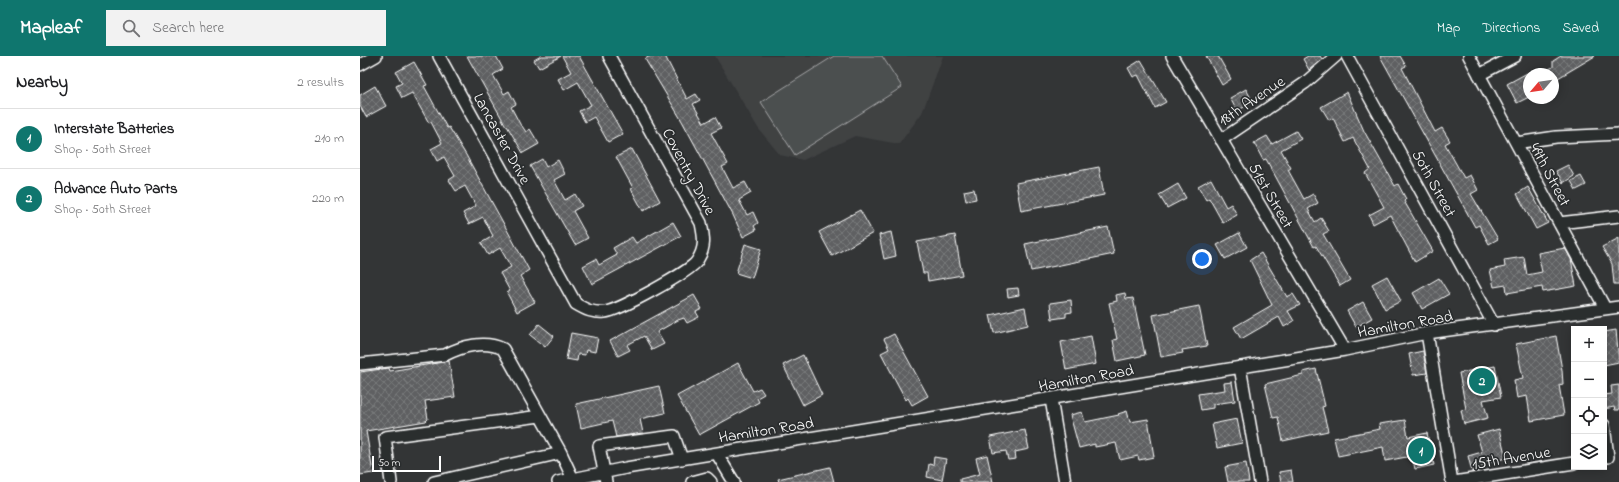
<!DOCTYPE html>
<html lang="en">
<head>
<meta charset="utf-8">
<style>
	body { margin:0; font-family:"Indie Flower",sans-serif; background:#f2f2f2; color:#202124 }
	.controls { position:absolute; right:12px; bottom:12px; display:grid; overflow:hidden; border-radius:0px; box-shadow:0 2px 10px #0003 }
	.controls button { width:36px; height:36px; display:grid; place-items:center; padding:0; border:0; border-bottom:1px solid #e0e0e0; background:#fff; color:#202124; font:20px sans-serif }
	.compass { position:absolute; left:1163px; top:12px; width:36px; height:36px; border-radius:50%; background:#fff; box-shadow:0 2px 10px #0003; rotate:241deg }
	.scale { position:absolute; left:12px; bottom:10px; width:69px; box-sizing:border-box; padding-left:4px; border:2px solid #fff; border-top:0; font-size:11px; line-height:14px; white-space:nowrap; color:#fff; -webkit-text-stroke:3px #2a2d2e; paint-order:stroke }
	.you { position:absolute; left:842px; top:203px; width:14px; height:14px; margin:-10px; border:3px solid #fff; border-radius:50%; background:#1a73e8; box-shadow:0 0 0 6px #1a73e833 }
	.badge { display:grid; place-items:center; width:26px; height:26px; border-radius:50%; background:#0f766e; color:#fff; font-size:13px; font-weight:700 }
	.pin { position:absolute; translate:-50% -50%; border:2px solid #fff; box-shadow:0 1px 4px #0006 }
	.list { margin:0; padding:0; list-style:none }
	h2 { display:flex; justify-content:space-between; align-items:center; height:52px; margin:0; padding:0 16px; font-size:17px }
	h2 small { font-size:13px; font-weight:400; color:#757577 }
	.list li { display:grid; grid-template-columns:26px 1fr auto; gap:12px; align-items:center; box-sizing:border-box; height:60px; padding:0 16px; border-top:1px solid #e0e0e0 }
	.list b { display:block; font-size:15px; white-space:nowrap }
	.list p { margin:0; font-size:13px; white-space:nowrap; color:#757577 }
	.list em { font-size:13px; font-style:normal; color:#757577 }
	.icon { flex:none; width:22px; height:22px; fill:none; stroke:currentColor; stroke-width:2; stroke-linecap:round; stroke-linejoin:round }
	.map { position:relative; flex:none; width:1259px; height:426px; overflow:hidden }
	header { display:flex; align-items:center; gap:24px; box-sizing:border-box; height:56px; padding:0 20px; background:#0f766e; color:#fff }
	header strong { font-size:19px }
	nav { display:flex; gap:22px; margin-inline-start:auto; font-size:14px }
	.search { width:280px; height:36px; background:#f2f2f2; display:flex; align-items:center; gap:10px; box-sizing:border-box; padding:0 14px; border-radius:0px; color:#757577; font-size:15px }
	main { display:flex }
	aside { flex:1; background:#fff }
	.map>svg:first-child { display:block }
	.built { fill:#404243 }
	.park { fill:#4c4f50; stroke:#a6a7a8 }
	.building { fill:url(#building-cross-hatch); stroke:#fff }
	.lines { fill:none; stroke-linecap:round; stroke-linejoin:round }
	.minor-casing { stroke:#fff; stroke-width:14 }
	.minor { stroke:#2a2d2e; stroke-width:11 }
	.labels { text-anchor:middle; stroke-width:3.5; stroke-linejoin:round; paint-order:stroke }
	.street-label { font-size:16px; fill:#fff; stroke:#2a2d2e }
</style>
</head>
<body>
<header>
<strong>Mapleaf</strong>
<div class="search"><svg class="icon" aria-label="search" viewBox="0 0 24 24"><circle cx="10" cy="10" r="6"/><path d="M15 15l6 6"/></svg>Search here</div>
<nav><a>Map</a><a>Directions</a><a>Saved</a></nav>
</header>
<main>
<aside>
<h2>Nearby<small>2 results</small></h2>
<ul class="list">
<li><span class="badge">1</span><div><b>Interstate Batteries</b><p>Shop · 50th Street</p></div><em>210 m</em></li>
<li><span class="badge">2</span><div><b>Advance Auto Parts</b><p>Shop · 50th Street</p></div><em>220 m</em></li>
</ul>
</aside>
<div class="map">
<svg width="1259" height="426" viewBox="0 0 1259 426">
	<defs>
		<pattern id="building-cross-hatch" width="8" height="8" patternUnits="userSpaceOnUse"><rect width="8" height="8" fill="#5f6162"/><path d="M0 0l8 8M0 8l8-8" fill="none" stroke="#77797a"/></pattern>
	</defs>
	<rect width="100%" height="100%" fill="#333536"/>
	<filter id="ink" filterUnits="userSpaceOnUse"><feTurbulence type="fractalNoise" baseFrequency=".025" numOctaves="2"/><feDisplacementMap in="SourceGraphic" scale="8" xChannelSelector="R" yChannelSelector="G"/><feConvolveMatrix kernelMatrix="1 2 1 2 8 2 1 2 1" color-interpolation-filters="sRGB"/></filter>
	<g filter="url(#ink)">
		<path class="built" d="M355,0H583L562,57L539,88L495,80L443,104L420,99L398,72Z"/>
		<path class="park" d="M474,0H522L542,31L435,99L401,46Z"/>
		<path class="building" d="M107,0H136L143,13L133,19L144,38L149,35L156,48L151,51L161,70H162L166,76L170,73L179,88L163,97L147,70H146Z
			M181,0H201L179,12L174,4Z
			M202,0H219L263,78L248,86L234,61L225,66L219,55L231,49L218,26L204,34L198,23L211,16Z
			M290,0H305L327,43L336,38L340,44L333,48L344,67L355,61L361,72L351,77L368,108L362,111L373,132L385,126L391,137L379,144L387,159L393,156L398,167L394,170L396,174L383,181L373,159L322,65L285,3Z
			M846,0H858L871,23L862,29Z
			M948,0H960L962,3L949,14L943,3Z
			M1020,0H1040L1046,10L1042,12L1075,76L1082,72L1090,85L1085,88L1104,122L1110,119L1118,134L1111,138L1138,183L1129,188L1119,169L1115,171Z
			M1201,0H1235L1193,25V18H1179L1193,11V5Z
			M781,4L806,46L795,52L778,19L773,21L768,12Z
			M54,6L67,29L64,30L87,72L89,71L106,99L169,214L160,220L175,246L157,256L147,237L150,235L140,217L151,211L140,192L128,199L121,187L133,180L123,161L109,168L103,157L116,150L105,130L96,135L89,124L95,120L84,101L77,105L71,93L82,87L71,66L69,67L52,37L42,42L36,30L42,27L36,16Z
			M1169,16V41L1157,47L1147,28Z
			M15,30L26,50L6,61L0,50V39Z
			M886,33L893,46L877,55L870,42Z
			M987,36L1004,75L1035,130L1038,128L1046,143L1044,145L1073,195L1055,206L1030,159L1013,168L1009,159L1024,151L1005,117L1010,113L993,82L985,86L973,62L969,64L961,51Z
			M936,75L941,83L921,94L931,112L928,114L944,143L953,138L958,147L948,153L955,166L961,162L969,175L963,178L990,224L980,230L956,190L954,191L906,103L903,104L894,87L907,80L912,88Z
			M272,93L300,145L283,155L271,133L273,132L256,101Z
			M182,103L186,111L198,104L205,118L194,124L205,144L215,138L222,150L213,155L228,182L215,189L170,110Z
			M1208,109L1214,120L1203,127L1196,115Z
			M739,111L744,139L661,155L656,127Z
			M1221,120L1226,129L1216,134L1211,125Z
			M851,123L866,151L871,148L877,159L863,167L849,142L846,144L838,130Z
			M818,128L826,142L807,152L799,139Z
			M1168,131L1188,167L1176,173L1157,138Z
			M614,133L616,143L606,145L604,135Z
			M500,154L513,177L472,200L459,176Z
			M313,166L321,180L232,228L223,210L236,203L239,209L257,199L253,192L272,181L276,187Z
			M748,171L754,198L671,215L665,188Z
			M531,176L536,200L524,203L519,179Z
			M879,177L887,191L865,203L857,189Z
			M595,179L602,219L568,225L567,217H563L557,186Z
			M1259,182V228H1254L1252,208L1242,191Z
			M385,188L401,193L392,222L376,217Z
			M1205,192L1211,203L1216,230L1183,236L1182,231L1147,237L1146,229L1134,231L1130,214L1145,211L1144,204L1164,201L1167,219L1182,216L1178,197Z
			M901,197L927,241L933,238L940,249L928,255L934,265L924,271L919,261L881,283L874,271L912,249L890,204Z
			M1027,220L1041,245L1025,253L1012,228Z
			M1079,222L1089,238L1062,253L1053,237Z
			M658,232L659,239L648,241L647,233Z
			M765,237L766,243L773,242L785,299L757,305L753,284L757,283L749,247L757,245L756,239Z
			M334,239L342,253L336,256L339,261L327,267L324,262L318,264L297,276L304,288L292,294L284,280L267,289L270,294L258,300L250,285Z
			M711,244L712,256L706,257V261L692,263L690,247Z
			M1003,246L1012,262L996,271L987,255Z
			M839,250L847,290L822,294L823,297L801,301L793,259Z
			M665,251L668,269L634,277L630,259Z
			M179,268L194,280L185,291L170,279Z
			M1256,274L1259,306L1244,309V276Z
			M211,277L238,282L235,296L226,294L225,299L218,298L217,305L206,303Z
			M534,278L568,340L552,349L548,342L546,344L521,297L529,293L524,283Z
			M731,280L736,308L706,314L701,286Z
			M1196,280L1202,314L1203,328L1199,329L1204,359L1171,365L1167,340L1157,342L1154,324L1163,322L1156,288Z
			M1063,295L1067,317L1053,319L1049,298Z
			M443,299L462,339L443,349L423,309Z
			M89,305L95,341L65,345L68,363L66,365L6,375L13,417L0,419V316L29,312L30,315Z
			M378,307L393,335L400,332L404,338L397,342L399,346L339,379L317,340Z
			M1135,310L1141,341L1123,344L1128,362L1104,368L1101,354L1106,353L1099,317Z
			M956,313L965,350L962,351L968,375L923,385L918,361L913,362L905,328L943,319V316Z
			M872,326L875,345L853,348V352L841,354L838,338L865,334L864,327Z
			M1259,329V354H1255L1254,351L1244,353V339L1252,338L1251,330Z
			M299,330L305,357L280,363L283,377L256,381L252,365L221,372L216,348Z
			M767,355L770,366L788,363L794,401L779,404L778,400L760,404L756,387L735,391V388L719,392L710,359L722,356L725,366L759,359L758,358Z
			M877,363L882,387L857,392L852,368Z
			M1045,364L1048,381L1067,377L1074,409L1055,413L1052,400L1025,405L1023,391L978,400L974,382L1020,373L1019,368Z
			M1139,373L1146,402L1123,408L1124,412L1112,416L1108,400L1122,396L1117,379Z
			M665,374L669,393L655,396L656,403L648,404L646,395L633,397L630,381Z
			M627,399L633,426H600V423L620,418L616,402Z
			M574,401L586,403L582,424L567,421L569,408L573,409Z
			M886,407L889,426H868L865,411Z
			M470,411L474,426H419L418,423Z
			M931,414L933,426H921L919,416Z"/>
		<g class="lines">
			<defs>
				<path id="minor" d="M79,0L216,248C226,254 233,257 245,256C258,255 330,216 337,205C346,191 344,182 341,167L249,0
					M812,0L985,294
					M987,0L1134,269
					M1109,0L1245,252
					M0,9L16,0
					M1119,19L1155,0
					M861,84L945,27L976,0
					M1156,87L1196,81L1259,78
					M1199,167L1259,160
					M1067,277L1092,426
					M0,308L85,299C102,290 125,284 143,293L201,397
					M880,311L900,426
					M691,343L705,426
					M1244,369L1248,401
					M357,398L374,426
					M31,426L25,381L180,360
					M74,426L201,397L213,423
					M198,426L266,412L985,294L1067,277L1259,251
					M246,426L239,390L314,380L322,403
					M332,426L347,422L351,426
					M1094,426L1214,407"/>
			</defs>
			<use href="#minor" class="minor-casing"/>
			<use href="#minor" class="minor"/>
		</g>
	</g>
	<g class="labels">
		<g class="street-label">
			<text transform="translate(891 44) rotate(-34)" y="6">18th Avenue</text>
			<text transform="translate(143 82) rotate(61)" y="6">Lancaster Drive</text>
			<text transform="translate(330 115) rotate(62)" y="6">Coventry Drive</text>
			<text transform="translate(1191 118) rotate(62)" y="6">49th Street</text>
			<text transform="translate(1075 127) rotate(61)" y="6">50th Street</text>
			<text transform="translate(912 139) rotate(60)" y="6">51st Street</text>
			<text transform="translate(1045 267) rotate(-10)" y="6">Hamilton Road</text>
			<text transform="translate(726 321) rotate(-10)" y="6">Hamilton Road</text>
			<text transform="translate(406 373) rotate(-9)" y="6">Hamilton Road</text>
			<text transform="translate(1151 401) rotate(-9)" y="6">15th Avenue</text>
		</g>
	</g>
</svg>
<div class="controls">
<button>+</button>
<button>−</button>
<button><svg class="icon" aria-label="locate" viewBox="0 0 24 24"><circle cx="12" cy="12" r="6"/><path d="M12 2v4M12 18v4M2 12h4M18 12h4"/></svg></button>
<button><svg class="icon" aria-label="layers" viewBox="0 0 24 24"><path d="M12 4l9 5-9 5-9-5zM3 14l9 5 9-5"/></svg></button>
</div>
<svg class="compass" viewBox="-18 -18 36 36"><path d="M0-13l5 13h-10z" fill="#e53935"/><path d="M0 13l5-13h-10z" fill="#757577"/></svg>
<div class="scale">50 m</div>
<div class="you"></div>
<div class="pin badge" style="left:1061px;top:395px">1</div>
<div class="pin badge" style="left:1122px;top:325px">2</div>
</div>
</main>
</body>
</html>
